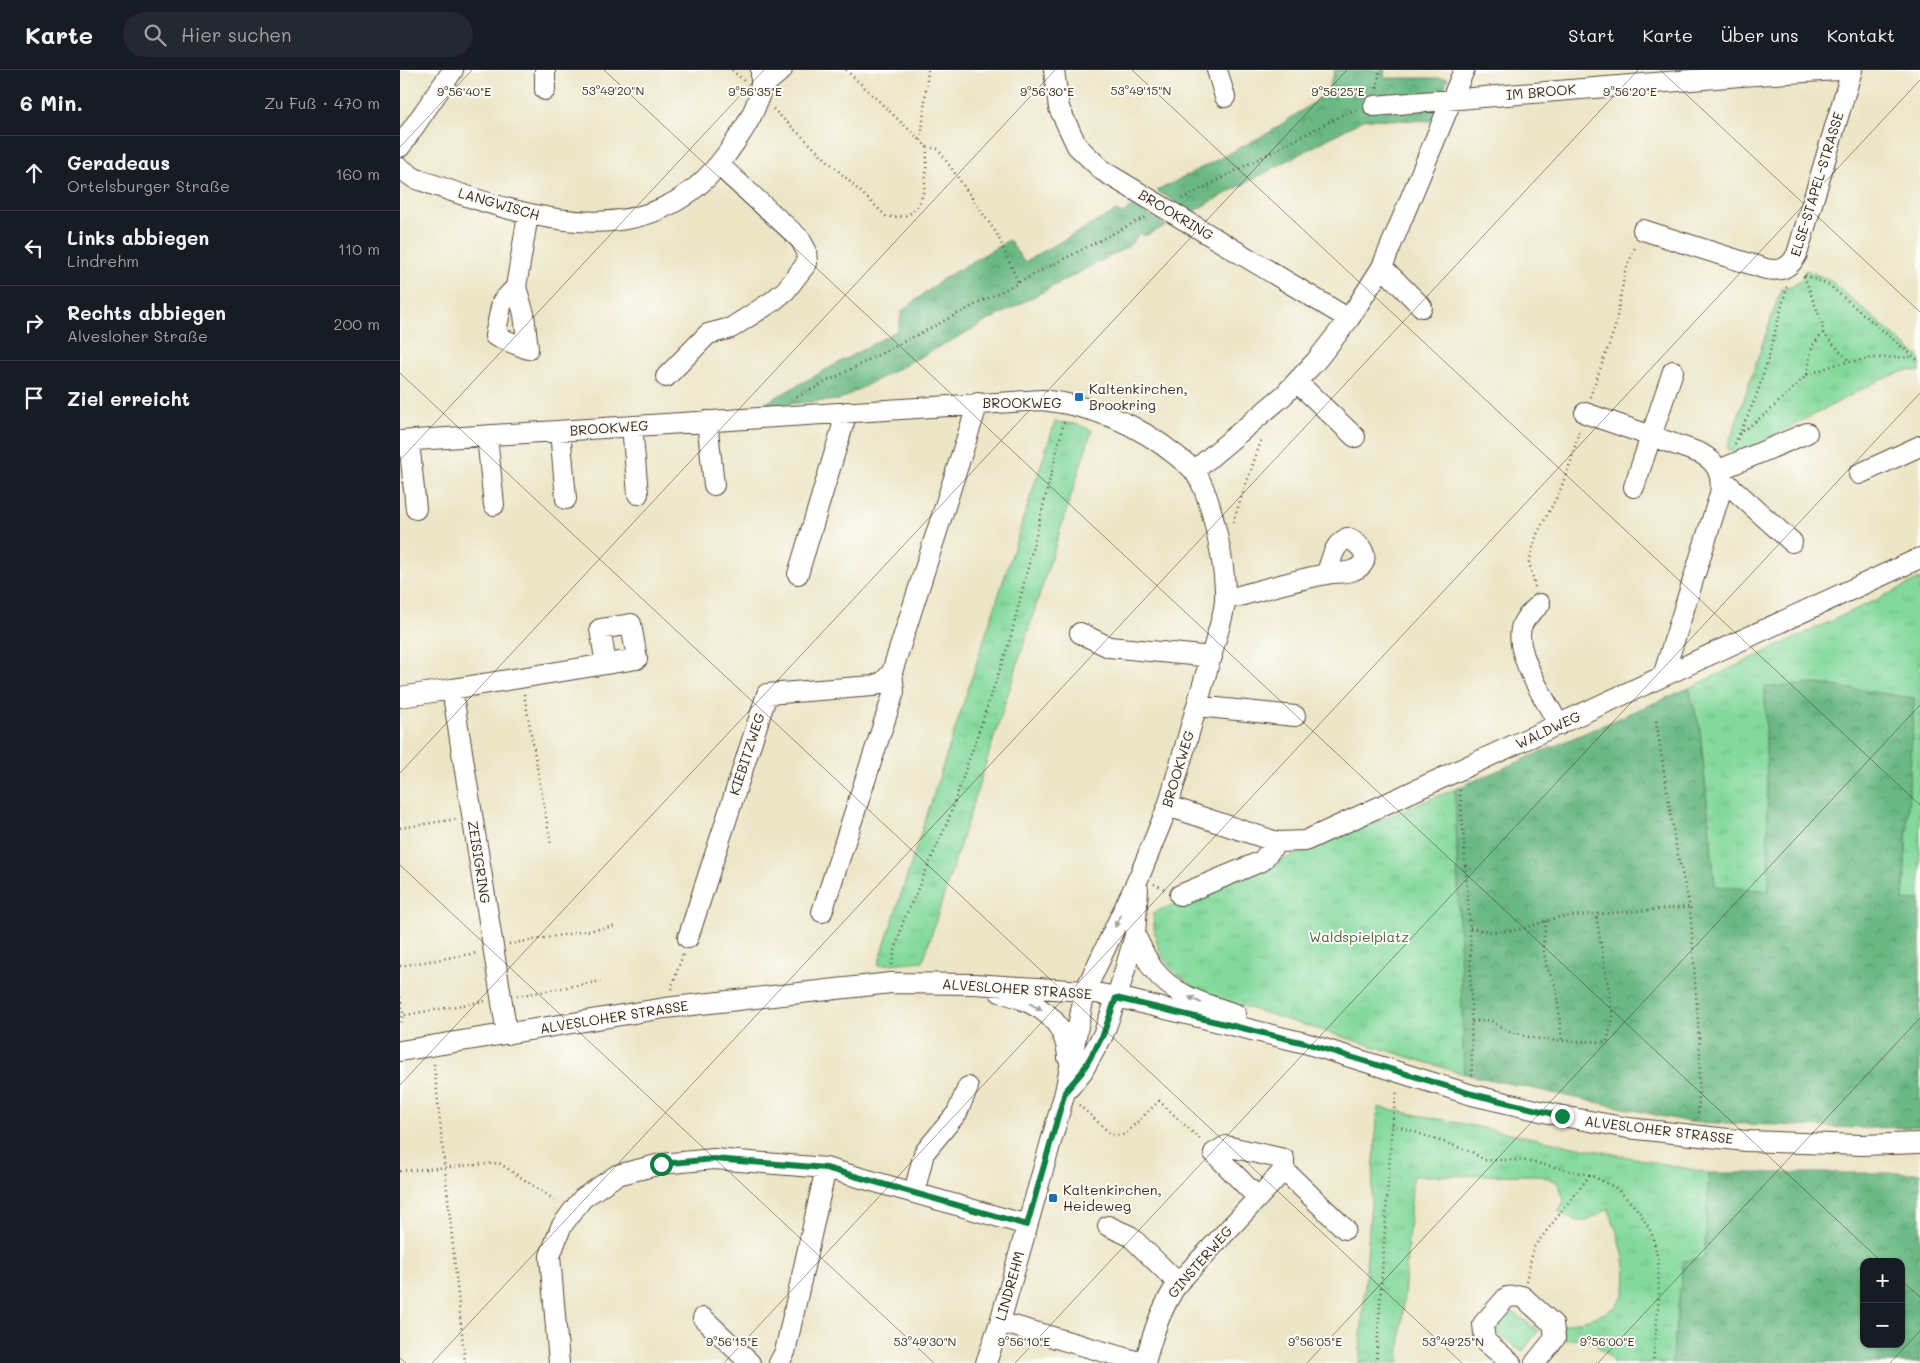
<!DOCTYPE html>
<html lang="de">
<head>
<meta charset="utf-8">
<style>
	body { margin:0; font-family:Mali,sans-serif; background:#242831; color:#f1f3f6 }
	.controls { position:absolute; right:15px; bottom:15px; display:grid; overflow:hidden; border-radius:10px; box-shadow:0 1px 4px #0004 }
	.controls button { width:45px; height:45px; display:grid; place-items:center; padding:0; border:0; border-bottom:1px solid #363941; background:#171b24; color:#f1f3f6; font:25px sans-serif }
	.stop { position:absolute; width:15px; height:15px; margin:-11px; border:4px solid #0b8043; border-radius:50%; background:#fff }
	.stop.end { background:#0b8043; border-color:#fff; box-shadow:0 1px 5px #0008 }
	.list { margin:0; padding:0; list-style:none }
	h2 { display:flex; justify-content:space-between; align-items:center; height:65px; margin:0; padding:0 20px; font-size:21px }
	h2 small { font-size:16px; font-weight:400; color:#9ea1a6 }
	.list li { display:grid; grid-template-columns:32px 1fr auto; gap:15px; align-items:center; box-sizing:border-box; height:75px; padding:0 20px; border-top:1px solid #363941 }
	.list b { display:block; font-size:19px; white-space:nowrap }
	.list p { margin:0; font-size:16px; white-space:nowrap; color:#9ea1a6 }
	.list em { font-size:16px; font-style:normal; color:#9ea1a6 }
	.icon { flex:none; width:28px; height:28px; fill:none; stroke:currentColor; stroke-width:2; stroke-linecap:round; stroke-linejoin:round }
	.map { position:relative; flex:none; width:1520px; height:1293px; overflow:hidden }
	header { display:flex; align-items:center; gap:30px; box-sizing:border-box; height:70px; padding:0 25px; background:#171b24; border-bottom:1px solid #363941 }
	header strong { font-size:24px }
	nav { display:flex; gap:28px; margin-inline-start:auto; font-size:18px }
	.search { width:350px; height:45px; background:#242831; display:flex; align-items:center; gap:12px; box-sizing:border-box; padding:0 18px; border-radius:28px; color:#9ea1a6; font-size:19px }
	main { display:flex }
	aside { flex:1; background:#171b24 }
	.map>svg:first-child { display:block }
	.grass { fill:url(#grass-tufts); stroke:#5f825d }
	.forest { fill:url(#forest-crowns); stroke:#527251; fill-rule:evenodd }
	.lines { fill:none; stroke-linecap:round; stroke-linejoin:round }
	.minor-casing { stroke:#564637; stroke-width:22 }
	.path { stroke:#564637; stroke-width:2.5; stroke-dasharray:1 4; stroke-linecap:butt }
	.minor { stroke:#fff; stroke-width:20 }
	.oneway { fill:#a79f9a }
	.route { stroke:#0b8043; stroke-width:6 }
	.ticks { fill:none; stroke:#3b2a1e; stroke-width:1; stroke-opacity:0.45 }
	.poi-dot { fill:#1f6fb2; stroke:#fdfcf7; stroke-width:2 }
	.labels { text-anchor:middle; stroke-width:4; stroke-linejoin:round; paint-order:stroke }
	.street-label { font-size:14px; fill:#3b2a1e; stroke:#fdfcf7 }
	.poi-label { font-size:14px; fill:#3b2a1e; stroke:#fdfcf7; text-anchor:start }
	.park-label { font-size:14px; fill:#515f44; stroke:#fdfcf7 }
	.ticks-label { font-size:12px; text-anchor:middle; fill:#3b2a1e; stroke:#fdfcf7; stroke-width:4; stroke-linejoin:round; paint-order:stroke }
</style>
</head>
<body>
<header>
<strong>Karte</strong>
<div class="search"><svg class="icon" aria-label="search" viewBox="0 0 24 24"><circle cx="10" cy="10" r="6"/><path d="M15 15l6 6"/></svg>Hier suchen</div>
<nav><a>Start</a><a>Karte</a><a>Über uns</a><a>Kontakt</a></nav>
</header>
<main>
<aside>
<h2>6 Min.<small>Zu Fuß · 470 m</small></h2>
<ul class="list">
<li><svg class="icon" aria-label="ahead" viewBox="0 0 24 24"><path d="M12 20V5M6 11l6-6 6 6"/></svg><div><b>Geradeaus</b><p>Ortelsburger Straße</p></div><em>160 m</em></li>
<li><svg class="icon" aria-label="left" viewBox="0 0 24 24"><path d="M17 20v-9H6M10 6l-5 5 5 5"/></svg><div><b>Links abbiegen</b><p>Lindrehm</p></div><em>110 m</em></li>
<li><svg class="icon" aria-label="right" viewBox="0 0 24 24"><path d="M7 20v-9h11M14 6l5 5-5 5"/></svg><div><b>Rechts abbiegen</b><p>Alvesloher Straße</p></div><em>200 m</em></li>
<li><svg class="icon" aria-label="arrive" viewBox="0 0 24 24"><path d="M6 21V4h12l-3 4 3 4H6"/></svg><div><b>Ziel erreicht</b></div></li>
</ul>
</aside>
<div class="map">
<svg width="1520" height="1293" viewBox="0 0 1520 1293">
	<defs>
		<pattern id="grass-tufts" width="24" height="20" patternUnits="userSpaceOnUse" patternTransform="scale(1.25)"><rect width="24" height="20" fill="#83d99c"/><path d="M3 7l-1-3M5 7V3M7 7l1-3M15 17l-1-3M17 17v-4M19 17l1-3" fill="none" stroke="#72ba86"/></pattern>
		<pattern id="forest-crowns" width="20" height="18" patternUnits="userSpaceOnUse" patternTransform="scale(1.25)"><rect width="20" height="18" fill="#6ab984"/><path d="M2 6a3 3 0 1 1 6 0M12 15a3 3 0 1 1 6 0" fill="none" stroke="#58976b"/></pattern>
	</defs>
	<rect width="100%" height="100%" fill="#fdfcf7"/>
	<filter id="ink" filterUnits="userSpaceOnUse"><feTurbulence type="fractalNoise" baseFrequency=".02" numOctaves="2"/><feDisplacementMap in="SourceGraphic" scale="10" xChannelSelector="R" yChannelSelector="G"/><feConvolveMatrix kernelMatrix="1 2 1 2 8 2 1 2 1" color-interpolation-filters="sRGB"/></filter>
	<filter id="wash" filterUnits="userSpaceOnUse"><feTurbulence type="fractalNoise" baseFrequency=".0096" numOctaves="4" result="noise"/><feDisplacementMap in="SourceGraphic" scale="20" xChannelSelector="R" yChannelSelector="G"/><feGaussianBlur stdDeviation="1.12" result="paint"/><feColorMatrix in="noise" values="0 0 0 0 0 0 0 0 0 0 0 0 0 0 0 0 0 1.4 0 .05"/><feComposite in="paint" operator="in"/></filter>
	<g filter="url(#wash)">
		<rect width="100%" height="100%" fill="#ece5c6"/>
		<path class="grass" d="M1406,200L1431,211L1520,288V302L1507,300L1476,312L1339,384L1327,379L1381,219C1393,219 1402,211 1406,200Z
			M655,352L675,354L692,360L523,891L478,895Z
			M1520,509V830L1503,831L1514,628L1365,618L1369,821L1315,816L1300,659L1289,618Z
			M1055,719L1064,1004L806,925C769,900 755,891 753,843Z
			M978,1037L1309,1103L1304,1189L1283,1192L1272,1293H1213L1212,1289L1187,1267L1165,1270L1162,1255C1181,1250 1206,1248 1219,1232C1236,1211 1217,1160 1208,1138C1185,1154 1184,1157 1158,1141L1164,1131L1158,1112L1138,1105L1013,1106L999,1293H959Z
			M1111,1240L1138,1261L1122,1282L1095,1261Z"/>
		<path class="forest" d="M935,0H985L984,8H1048L1032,51L965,49L792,142L757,121L870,62L926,24Z
			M733,135L766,156L744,166L740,163L729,176L439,330L360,336L498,260L502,241L543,209L609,170L624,192L716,141L723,144Z
			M1418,614L1514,628L1503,831L1520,830V1057L1461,1058L1289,1052L1064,1004L1055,719L1289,618L1300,659L1315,816L1369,821L1365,617Z
			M1309,1103H1520V1293H1272L1283,1191L1304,1189ZM1464,1192H1501V1274H1464Z"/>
	</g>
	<g filter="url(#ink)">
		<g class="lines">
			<defs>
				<path id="minor" d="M654,0L659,38L677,76L703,101L949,249
					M817,0L825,27
					M360,18L382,0
					M145,20V0
					M974,36L1340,6L1439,0
					M0,77L53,0
					M0,98L14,108C118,144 246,195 326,85C338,68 353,48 359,26C362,18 361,8 361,0
					M1243,160L1366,199C1381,202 1390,198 1397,184L1452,0
					M982,197L1022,237
					M116,217L102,232L95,266L128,279L124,244L116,217L128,145
					M266,307L308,264L331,258L373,231L386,220L407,193L406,180L400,169L319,95
					M897,312L955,367
					M1185,343L1300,383C1317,392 1323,404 1320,424L1263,606
					M307,351L314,415
					M232,356L238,424
					M160,361L166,429
					M87,366L94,435
					M0,371L642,330C694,336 736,353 777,386C782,391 790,395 794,401C812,424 826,500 825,529C825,538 822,547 820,555L768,736L739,807L685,921L665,1022L600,1252L586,1293
					M9,371L16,439
					M1319,400L1407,363
					M794,401L883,326L916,291L949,249L982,197L1064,0
					M1459,404L1520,376
					M1321,408L1392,472
					M1234,417L1273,301
					M398,504L447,342
					M825,530C859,521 893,510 927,504C936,502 945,504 954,500C974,492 962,473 947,468C931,477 933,489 926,504
					M1140,534C1135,539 1128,545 1124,551C1108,576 1147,632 1159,655
					M680,563L709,577L812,587
					M52,619C114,609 175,599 237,589L231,554L200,559L206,594
					M0,627L52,619L107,964
					M797,636L895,646
					M768,736L877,772L905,771L1520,488
					M780,825L862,791L877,772
					M422,842L494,622L492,602
					M735,865C741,876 746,890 754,900C774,926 807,935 836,944
					M288,868L367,624L473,616L484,611L492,602L578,333
					M600,922C636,932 666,948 668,988
					M0,981L265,938L491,913L574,914L685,921L717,927L905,973L1072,1025L1162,1046L1228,1058L1346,1071L1462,1075L1520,1073
					M669,1018L682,1002L703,965L717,927L735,865L738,819
					M884,1100L945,1159
					M514,1123L524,1083L557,1043L568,1017
					M708,1156L730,1166L778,1213
					M303,1248L350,1293
					M600,1252L743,1293
					M159,1293L150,1186L161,1157L172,1142L183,1128L217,1105L261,1094L314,1089L426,1098L627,1155
					M379,1293L385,1282L426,1098
					M745,1293C753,1263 761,1238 778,1213L884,1100V1089L826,1076L814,1083L858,1128
					M1111,1293L1085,1271L1083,1254L1107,1227L1122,1226L1153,1254L1155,1268L1135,1293"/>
			</defs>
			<use href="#minor" class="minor-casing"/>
			<path class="path" d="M332,0L344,11
				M446,0L521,71
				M528,0L521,71L527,77L538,79L597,164L618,212
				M977,18L980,0
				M373,39L486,146C529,155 526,105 527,77
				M782,129L948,42L957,40
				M1405,205L1430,216L1520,292
				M1404,206L1422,253L1423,263L1412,276L1407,305
				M1423,263L1449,291
				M397,327L745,147
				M1190,327L1215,258L1225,202L1236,175
				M1339,364L1368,342L1407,305L1437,294L1473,288L1512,287
				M1335,374L1356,327L1368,289L1387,216
				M833,452L862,368
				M1135,517L1129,492L1137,464L1160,421L1171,391L1180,358
				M124,624L151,775
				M1256,651L1276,777L1290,837L1300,981L1298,1048
				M1060,720L1070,858L1072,1006
				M0,758L56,749
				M754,814L765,819
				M1146,851L1143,877L1147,898L1156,916L1162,971
				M1070,858L1093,862L1118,860L1159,847L1290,837
				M109,874L216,856
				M491,895L503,852L548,751L610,570L664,352
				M0,896L77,883
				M271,919L283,884
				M117,926L201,911
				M0,927L3,945L0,953
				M0,946L85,931
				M1072,952L1090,950C1123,975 1168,970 1207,972L1213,946L1196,845
				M34,994L65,1293
				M679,1035L712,1065H724L759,1031L802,1071
				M992,1054L1072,1082L1084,1090H1121L1141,1094L1190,1105L1216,1118L1239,1141L1252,1164L1258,1189L1259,1227L1253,1293
				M0,1101L99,1093L158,1132
				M1126,1211L1134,1177L1190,1105
				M976,1293L992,1054L997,1020"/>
			<use href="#minor" class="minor"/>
		</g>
		<defs><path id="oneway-solid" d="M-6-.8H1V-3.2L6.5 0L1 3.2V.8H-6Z" transform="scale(1.25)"/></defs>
		<g class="oneway">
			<use href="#oneway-solid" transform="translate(718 851) rotate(116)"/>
			<use href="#oneway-solid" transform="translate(795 930) rotate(-155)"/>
			<use href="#oneway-solid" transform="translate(636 937) rotate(29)"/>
		</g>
	</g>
	<g class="lines" filter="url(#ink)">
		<path class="route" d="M261,1094L314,1089L426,1098L627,1155L665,1022L682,1002L703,965L716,928L905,973L1072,1024L1162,1046"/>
	</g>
	<path class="ticks" d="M204,0L1482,1192M732,0L1520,735M1260,0L1520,242M0,77L72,0M0,303L1062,1293M0,390L364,0M0,703L655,0M0,795L534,1293M0,1015L947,0M1501,1210L1520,1227M0,1288L6,1293M32,1293L1238,0M324,1293L1520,10M615,1293L1520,323M907,1293L1520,635M1198,1293L1520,948M1490,1293L1520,1261"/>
	<g class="poi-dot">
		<rect x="674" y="322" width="10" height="10" rx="2.5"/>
		<rect x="648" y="1123" width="10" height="10" rx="2.5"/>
	</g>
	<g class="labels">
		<g class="street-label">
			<text transform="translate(1141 22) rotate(-5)" y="5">IM BROOK</text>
			<text transform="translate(1417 114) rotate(-73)" y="5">ELSE-STAPEL-STRASSE</text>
			<text transform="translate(99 134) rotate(16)" y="5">LANGWISCH</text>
			<text transform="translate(776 145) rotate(31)" y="5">BROOKRING</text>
			<text x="622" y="338">BROOKWEG</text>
			<text transform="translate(209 358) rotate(-4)" y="5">BROOKWEG</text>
			<text transform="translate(1148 660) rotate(-25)" y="5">WALDWEG</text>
			<text transform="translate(347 684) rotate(-72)" y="5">KIEBITZWEG</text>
			<text transform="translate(778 699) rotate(-73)" y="5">BROOKWEG</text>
			<text transform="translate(79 792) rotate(81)" y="5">ZEISIGRING</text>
			<text transform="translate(617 919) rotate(4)" y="5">ALVESLOHER STRASSE</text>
			<text transform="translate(214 947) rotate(-9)" y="5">ALVESLOHER STRASSE</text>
			<text transform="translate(1259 1060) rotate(7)" y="5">ALVESLOHER STRASSE</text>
			<text transform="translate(800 1192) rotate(-49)" y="5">GINSTERWEG</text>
			<text transform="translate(610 1216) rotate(-74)" y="5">LINDREHM</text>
		</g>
		<g class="poi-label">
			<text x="689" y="324">Kaltenkirchen,<tspan x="689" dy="16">Brookring</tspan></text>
			<text x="663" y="1125">Kaltenkirchen,<tspan x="663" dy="16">Heideweg</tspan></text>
		</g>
		<g class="park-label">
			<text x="959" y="872">Waldspielplatz</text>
		</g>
	</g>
	<g class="ticks-label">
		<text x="741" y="25">53°49'15"N</text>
		<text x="213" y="25">53°49'20"N</text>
		<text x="64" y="26">9°56'40"E</text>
		<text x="355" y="26">9°56'35"E</text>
		<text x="647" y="26">9°56'30"E</text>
		<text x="938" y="26">9°56'25"E</text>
		<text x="1230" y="26">9°56'20"E</text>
		<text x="332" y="1276">9°56'15"E</text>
		<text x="624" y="1276">9°56'10"E</text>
		<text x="915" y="1276">9°56'05"E</text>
		<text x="1207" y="1276">9°56'00"E</text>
		<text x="525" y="1276">53°49'30"N</text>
		<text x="1053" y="1276">53°49'25"N</text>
	</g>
</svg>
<div class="controls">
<button>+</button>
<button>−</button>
</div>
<div class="stop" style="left:261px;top:1094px"></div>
<div class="stop end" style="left:1162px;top:1046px"></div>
</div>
</main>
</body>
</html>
